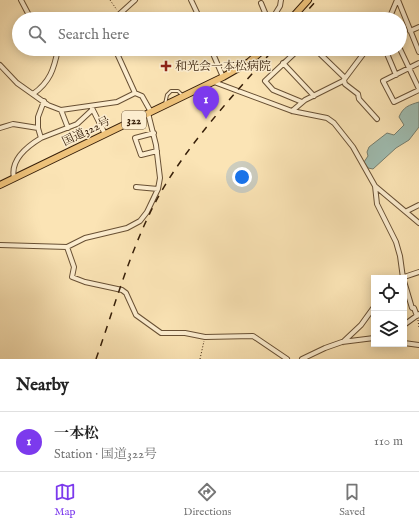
<!DOCTYPE html>
<html lang="en">
<head>
<meta charset="utf-8">
<style>
	body { margin:0; font-family:"IM FELL English","Noto Serif JP",serif; background:#f6f6f6; color:#222 }
	.controls { position:absolute; right:12px; bottom:12px; display:grid; overflow:hidden; border-radius:0px; box-shadow:0 2px 10px #0003 }
	.controls button { width:36px; height:36px; display:grid; place-items:center; padding:0; border:0; border-bottom:1px solid #e0e0e0; background:#fff; color:#222; font:20px sans-serif }
	.you { position:absolute; left:242px; top:177px; width:14px; height:14px; margin:-10px; border:3px solid #fff; border-radius:50%; background:#1a73e8; box-shadow:0 0 0 6px #1a73e833 }
	.badge { display:grid; place-items:center; width:26px; height:26px; border-radius:50%; background:#7c3aed; color:#fff; font-size:13px; font-weight:700 }
	.pin { position:absolute; translate:-50% -33px; filter:drop-shadow(0 1px 2px #0008) }
	.pin::after { content:''; position:absolute; top:21px; width:14px; height:12px; background:inherit; clip-path:polygon(0 0,100% 0,50% 100%) }
	.list { margin:0; padding:0; list-style:none }
	h2 { display:flex; justify-content:space-between; align-items:center; height:52px; margin:0; padding:0 16px; font-size:17px }
	h2 small { font-size:13px; font-weight:400; color:#767676 }
	.list li { display:grid; grid-template-columns:26px 1fr auto; gap:12px; align-items:center; box-sizing:border-box; height:60px; padding:0 16px; border-top:1px solid #e0e0e0 }
	.list b { display:block; font-size:15px; white-space:nowrap }
	.list p { margin:0; font-size:13px; white-space:nowrap; color:#767676 }
	.list em { font-size:13px; font-style:normal; color:#767676 }
	.icon { flex:none; width:22px; height:22px; fill:none; stroke:currentColor; stroke-width:2; stroke-linecap:round; stroke-linejoin:round }
	.map { position:relative; flex:none; width:419px; height:359px; overflow:hidden }
	.search { position:absolute; background:#fff; box-shadow:0 2px 10px #0003; left:12px; right:12px; top:12px; height:44px; display:flex; align-items:center; gap:10px; box-sizing:border-box; padding:0 14px; border-radius:22px; color:#767676; font-size:15px }
	.sheet { height:112px; background:#fff }
	nav { display:flex; justify-content:space-around; align-items:center; box-sizing:border-box; height:56px; border-top:1px solid #e0e0e0; background:#fff; font-size:11px; color:#767676 }
	nav a { display:grid; justify-items:center; gap:2px }
	nav .on { color:#7c3aed }
	.map>svg:first-child { display:block }
	.water { fill:#9fbeb3; stroke:#757e6f }
	.lines { fill:none; stroke-linecap:round; stroke-linejoin:round }
	.service-casing { stroke:#685034; stroke-width:4 }
	.minor-casing { stroke:#685034; stroke-width:6 }
	.trunk-casing { stroke:#371f09; stroke-width:8 }
	.path { stroke:#371f09; stroke-width:1; stroke-dasharray:1 2; stroke-linecap:butt }
	.service { stroke:#fcedcf; stroke-width:2 }
	.minor { stroke:#fcedcf; stroke-width:4 }
	.trunk { stroke:#eec27a; stroke-width:6 }
	.rail { stroke:#371f09; stroke-width:1.5; stroke-dasharray:7 7; stroke-linecap:butt }
	.poi-dot { fill:#8f2418; stroke:#fcedcf; stroke-width:1.5 }
	.labels { text-anchor:middle; stroke-width:3; stroke-linejoin:round; paint-order:stroke }
	.shield { fill:#fcedcf; stroke:#725d44; stroke-width:1 }
	.shield-label { font-size:11px; font-weight:bold; fill:#371f09 }
	.poi-label { font-size:12px; fill:#371f09; stroke:#fcedcf; text-anchor:start }
	.street-label { font-size:12px; fill:#371f09; stroke:#fcedcf }
</style>
</head>
<body>
<div class="map">
<svg width="419" height="359" viewBox="0 0 419 359">
	<rect width="100%" height="100%" fill="#fbe4b5"/>
	<filter id="stains"><feTurbulence type="fractalNoise" baseFrequency=".005" numOctaves="4"/><feColorMatrix values="0 0 0 0 .2 0 0 0 0 .09 0 0 0 0 .02 0 0 0 .5 -.17"/></filter>
	<radialGradient id="worn" r=".72"><stop offset=".6" stop-color="#630" stop-opacity="0"/><stop offset="1" stop-color="#630" stop-opacity=".3"/></radialGradient>
	<path class="water" d="M419,102V127L409,140L396,148L373,169L368,168L364,162L368,156L367,152L369,147L387,133L394,135L404,125L399,117C403,107 409,105 419,102Z"/>
	<g class="lines">
		<defs>
			<path id="service" d="M165,104L167,95L171,91H178L182,95"/>
			<path id="minor" d="M21,0L31,19
				M191,0L200,19
				M398,0L419,52
				M114,19L135,0
				M259,19L266,15L261,3
				M272,19L280,6L281,0
				M389,19L397,0
				M410,31L419,27
				M115,49L135,93L142,96L151,112
				M211,49L223,77
				M299,49L265,81L273,90L302,102
				M315,49L345,78
				M385,49L396,75
				M400,49L419,89
				M283,63L314,96
				M419,63L383,81L394,102L419,90
				M0,65L17,83L48,105L61,110L117,102L135,93
				M344,80L345,84L358,94L359,99L377,119
				M214,82L292,111L327,118L334,123L353,147L375,186L377,204L396,242L400,256L403,278
				M33,94C50,82 54,69 58,49
				M92,108L105,134
				M61,110L68,128
				M292,111L305,100L343,81L367,49
				M0,128L13,124L38,128V117L44,101
				M38,128L41,138L77,124L92,110
				M154,133L135,138L141,155L157,151
				M14,178C10,160 26,147 41,138
				M375,186L419,223
				M136,187L158,189
				M407,211L419,205
				M0,245L67,247L85,238L127,228L140,221L147,212L158,189L160,178L156,145L148,113
				M67,247L74,267L72,277L85,282L122,290L126,293L136,315L161,333H185L205,337L253,336L287,359
				M401,278L419,272
				M404,281L412,308H414L417,316
				M404,325L419,314
				M343,342L361,325L374,307
				M404,343L419,345
				M302,359L325,348L342,342L374,338"/>
			<path id="trunk" d="M291,19L308,0
				M0,185L223,77L249,62L264,49"/>
		</defs>
		<use href="#service" class="service-casing"/>
		<use href="#minor" class="minor-casing"/>
		<use href="#trunk" class="trunk-casing"/>
		<path class="path" d="M110,0L117,10
			M418,320L419,328
			M200,359L204,341"/>
		<use href="#service" class="service"/>
		<use href="#minor" class="minor"/>
		<use href="#trunk" class="trunk"/>
		<path class="rail" d="M300,19L317,0
			M96,359C117,300 134,235 167,182C197,134 237,91 274,49"/>
	</g>
	<path class="poi-dot" d="M164 60h4v4h4v4h-4v4h-4v-4h-4v-4h4z"/>
	<g class="labels">
		<rect class="shield" x="122" y="111" width="24" height="18" rx="3"/>
		<g class="shield-label">
			<text x="134" y="124">322</text>
		</g>
		<g class="poi-label">
			<text x="175" y="70">和光会一本松病院</text>
		</g>
		<g class="street-label">
			<text transform="translate(86 131) rotate(-26)" y="4">国道322号</text>
		</g>
	</g>
	<rect width="100%" height="100%" filter="url(#stains)"/>
	<rect width="100%" height="100%" fill="url(#worn)"/>
</svg>
<div class="controls">
<button><svg class="icon" aria-label="locate" viewBox="0 0 24 24"><circle cx="12" cy="12" r="6"/><path d="M12 2v4M12 18v4M2 12h4M18 12h4"/></svg></button>
<button><svg class="icon" aria-label="layers" viewBox="0 0 24 24"><path d="M12 4l9 5-9 5-9-5zM3 14l9 5 9-5"/></svg></button>
</div>
<div class="you"></div>
<div class="pin badge" style="left:206px;top:119px">1</div>
<div class="search"><svg class="icon" aria-label="search" viewBox="0 0 24 24"><circle cx="10" cy="10" r="6"/><path d="M15 15l6 6"/></svg>Search here</div>
</div>
<section class="sheet">
<h2>Nearby<small></small></h2>
<ul class="list">
<li><span class="badge">1</span><div><b>一本松</b><p>Station · 国道322号</p></div><em>110 m</em></li>
</ul>
</section>
<nav>
<a class="on"><svg class="icon" aria-label="map" viewBox="0 0 24 24"><path d="M3 6l6-2 6 2 6-2v14l-6 2-6-2-6 2zM9 4v14M15 6v14"/></svg>Map</a>
<a><svg class="icon" aria-label="directions" viewBox="0 0 24 24"><path d="M12 3l9 9-9 9-9-9zM9 14v-3h6M13 9l2 2-2 2"/></svg>Directions</a>
<a><svg class="icon" aria-label="saved" viewBox="0 0 24 24"><path d="M7 4h10v16l-5-4-5 4z"/></svg>Saved</a>
</nav>
</body>
</html>
